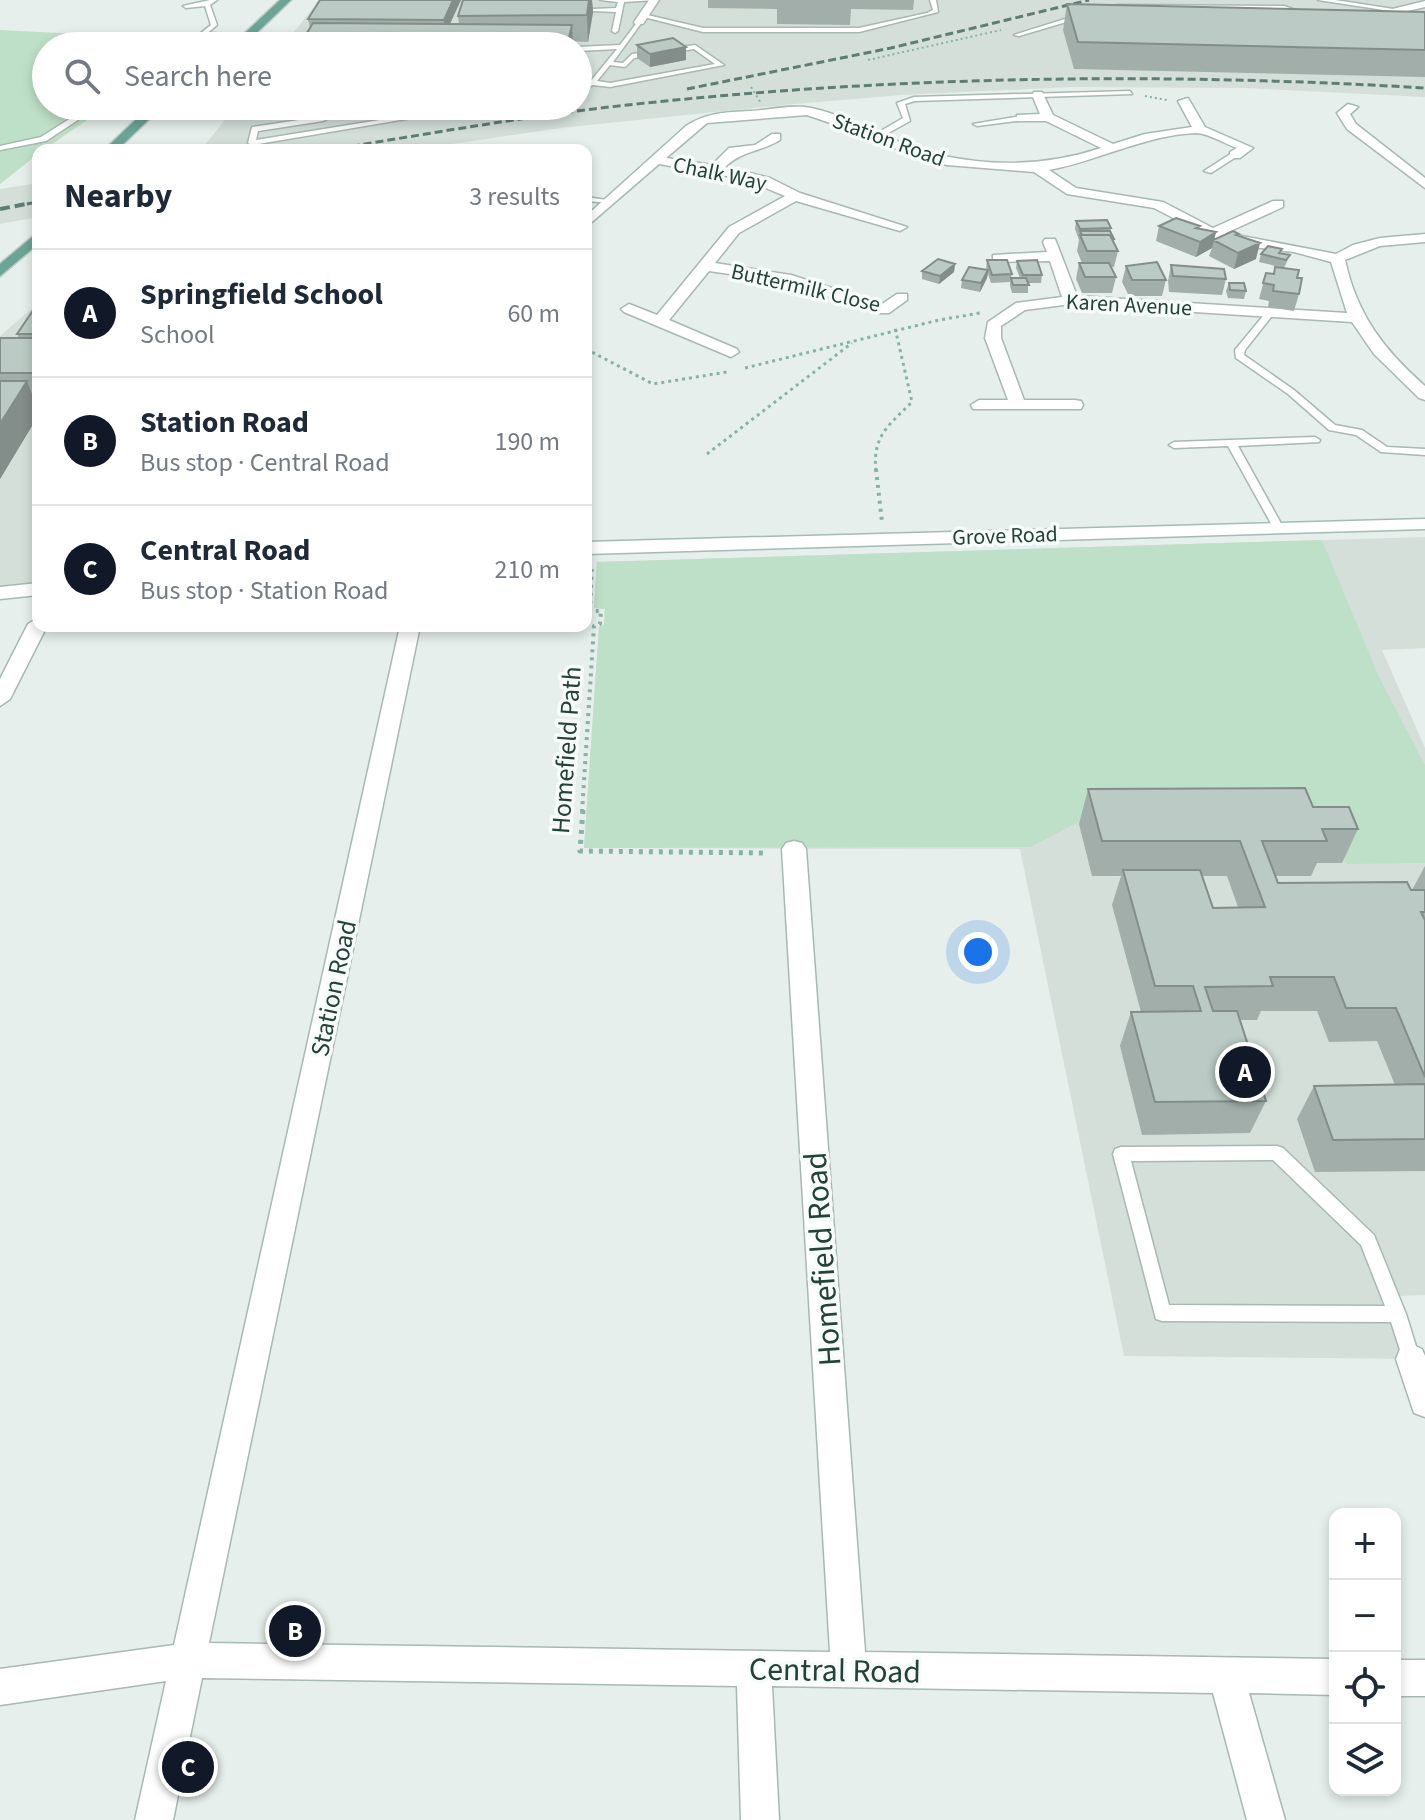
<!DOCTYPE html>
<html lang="en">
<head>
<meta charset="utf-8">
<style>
	body { margin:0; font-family:"Source Sans 3",sans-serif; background:#f2f2f3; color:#1f2937 }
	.controls { position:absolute; right:24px; bottom:24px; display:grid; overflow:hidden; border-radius:16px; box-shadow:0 4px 12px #0003 }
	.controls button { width:72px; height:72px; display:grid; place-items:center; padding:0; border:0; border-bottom:2px solid #e0e1e3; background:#fff; color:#1f2937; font:40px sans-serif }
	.you { position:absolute; left:978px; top:952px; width:28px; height:28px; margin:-20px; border:6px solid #fff; border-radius:50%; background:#1a73e8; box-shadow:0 0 0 12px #1a73e833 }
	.badge { display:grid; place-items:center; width:52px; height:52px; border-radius:50%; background:#111827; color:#fff; font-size:26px; font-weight:700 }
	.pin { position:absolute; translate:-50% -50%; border:4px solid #fff; box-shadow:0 2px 8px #0006 }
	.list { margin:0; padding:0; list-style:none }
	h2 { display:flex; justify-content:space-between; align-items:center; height:104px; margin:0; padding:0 32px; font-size:34px }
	h2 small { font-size:26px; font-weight:400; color:#747a83 }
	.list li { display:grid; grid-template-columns:52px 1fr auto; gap:24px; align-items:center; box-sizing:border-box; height:128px; padding:0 32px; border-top:2px solid #e0e1e3 }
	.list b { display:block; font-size:30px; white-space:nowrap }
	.list p { margin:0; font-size:26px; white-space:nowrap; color:#747a83 }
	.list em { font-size:26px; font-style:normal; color:#747a83 }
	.icon { flex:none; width:44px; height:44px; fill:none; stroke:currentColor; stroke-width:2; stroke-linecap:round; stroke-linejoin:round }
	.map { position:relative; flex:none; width:1425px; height:1820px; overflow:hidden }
	.search { position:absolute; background:#fff; box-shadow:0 4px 12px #0003; left:32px; top:32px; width:560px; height:88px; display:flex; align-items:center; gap:20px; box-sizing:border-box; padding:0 28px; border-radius:44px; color:#747a83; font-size:30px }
	.panel { position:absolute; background:#fff; box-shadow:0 4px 12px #0003; left:32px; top:144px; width:560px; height:488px; border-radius:16px }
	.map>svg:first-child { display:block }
	.built { fill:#d4dfda }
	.green { fill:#bfe0c8 }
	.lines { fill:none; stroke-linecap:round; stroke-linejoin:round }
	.lane-casing { stroke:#a8b8b2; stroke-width:3 }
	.street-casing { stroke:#a8b8b2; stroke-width:3 }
	.secondary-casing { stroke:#a4bbb3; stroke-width:3 }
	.primary-casing { stroke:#c2cac8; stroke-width:3 }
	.path-far3 { stroke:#86b3a5; stroke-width:2; stroke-dasharray:2 3; stroke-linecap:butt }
	.path-far2 { stroke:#86b3a5; stroke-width:3; stroke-dasharray:3 4; stroke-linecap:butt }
	.path-far1 { stroke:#86b3a5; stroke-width:4; stroke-dasharray:3 5; stroke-linecap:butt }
	.path { stroke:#86b3a5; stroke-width:5; stroke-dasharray:4 6; stroke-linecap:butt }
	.lane { fill:#fff; fill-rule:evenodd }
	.street { fill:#fff; fill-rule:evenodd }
	.secondary { fill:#fff; fill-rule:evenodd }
	.primary { fill:#6aa596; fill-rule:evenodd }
	.rail-far1 { stroke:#5f7d75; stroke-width:3; stroke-dasharray:8 4; stroke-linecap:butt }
	.rail { stroke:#5f7d75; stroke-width:4; stroke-dasharray:10 5; stroke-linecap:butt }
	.path-bridge { stroke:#86b3a5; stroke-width:2; stroke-dasharray:2 3; stroke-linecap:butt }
	.wall { fill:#a1aea9; fill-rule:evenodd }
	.shaded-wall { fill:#838d89 }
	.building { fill:#bbcac4; stroke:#838d89; stroke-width:2 }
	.labels { text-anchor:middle; stroke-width:7; stroke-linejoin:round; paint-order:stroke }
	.far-street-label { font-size:22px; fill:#24423a; stroke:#f7fbf9 }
	.street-label { font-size:26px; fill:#24423a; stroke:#f7fbf9 }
	.near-street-label { font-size:32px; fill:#24423a; stroke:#f7fbf9 }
</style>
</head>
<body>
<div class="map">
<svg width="1425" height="1820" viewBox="0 0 1425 1820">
	<rect width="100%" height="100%" fill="#e6efeb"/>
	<path class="built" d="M319,0H1425V97L1245,88L1073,87L901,95L783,105L560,128L411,150H201L236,106H578V46H283Z
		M38,183V217L0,224V189Z
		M38,303V583L0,586V336Z
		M1425,537V648L1382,650L1425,748V1295L1399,1296L1422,1359L1124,1356L1020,849L584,848L599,627L604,625L605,609L594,608L597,562Z"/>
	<path class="green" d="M0,30L80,34L124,41L217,31L200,46H46V106H108L43,150H38V154L0,184Z
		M1322,540L1379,677L1425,765V863L1347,864L1334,838L1081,821L1030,847L584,848L599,627L604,625L605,609L594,608L597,562Z"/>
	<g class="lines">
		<defs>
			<path id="lane" d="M210,0H217L210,5L217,25L192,46H185L211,25L205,6L186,8L183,6Z
				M600,0H656L624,2L618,31L615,33L612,31L616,12L572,10L616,8L618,2Z
				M930,0H936L938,12L859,32H703L640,16L643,14L703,28H859L927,13L933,10Z
				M1318,0H1335L1400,10L1397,12Z
				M1117,5L1284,6L1314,16L1311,18L1284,10L1115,8Z
				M1081,14L1083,17L1019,36L1014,35Z
				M639,20L642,22L613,62L623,63L632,54L695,45L724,65L610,87L593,85L578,91V86L590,82L617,49L578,51V47L620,45ZM694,49L715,64L610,83L597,81L610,65L625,67L634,58Z
				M1130,91L1132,94L915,101L905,104L910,121L881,137L874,135L903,118L897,103L914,97Z
				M90,106H99L46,141L0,150V146L41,137Z
				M404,106L431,107L427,109L327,114V119L323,121L258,131L256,140L466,106H483L252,145L248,143L252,127L319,117V114L258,112L261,108L323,110Z
				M1021,116L1024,120L977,126L973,124Z
				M1232,153L1239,155L1211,173L1204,171Z
				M586,197L614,201L610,203L586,201Z
				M1271,309L1275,312L1245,350L1244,355L1294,390L1335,425L1362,430L1387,447L1425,449V455L1381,452L1356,435L1329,430L1288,394L1236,358L1235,350L1268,310Z
				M1315,437L1320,440L1319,442L1238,446L1283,527L1278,530L1273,527L1228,446L1174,448L1169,445L1174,442Z
				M1277,1146L1283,1148L1374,1235L1406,1314L1420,1359L1417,1365L1411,1367L1405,1365L1391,1322L1162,1321L1156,1319L1113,1154L1115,1149L1121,1147ZM1273,1160L1361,1245L1385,1306L1169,1305L1131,1161Z"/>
			<path id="street" d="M649,0H659L643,24H635L634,22Z
				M1425,1V7L1381,17L1384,21L1379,24L1368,15Z
				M1034,92H1042L1053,115L1113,144L1145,134L1192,127L1178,101L1188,98L1205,127L1253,148L1240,158H1230V152L1237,148C1225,144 1208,133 1196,133C1145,135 1098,161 1049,170L1076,188L1163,202L1213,228L1273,201H1283V207L1226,233L1336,254L1353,245L1380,238L1425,234V242L1380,246L1345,260C1357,315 1384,350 1425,386V400L1419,398L1374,354L1352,322L1071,304L1025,310L1001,326V338L1024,400H1075L1081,401L1083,405L1081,409H973L971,405L979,400H1008L985,338L988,322L1016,303L1062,297L1050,261L998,262L993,261V255L1047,252L1043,242L1045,239H1055L1077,296L1347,313L1331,262L1294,252L1236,245L1208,236L1154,208L1067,194L1034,172L947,165L913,157L874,138L807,115L707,123L666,158L712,165L729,148L755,145L772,134H780V140C758,153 743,150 725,167L770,178L800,193L907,227L900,231L796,201L739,233L715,263L791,275L882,304L897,294H907V300L889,313H879L784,282L709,271L669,320L737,349L739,352L731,357L624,312L621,309L629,304L657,315L729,227L785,196L744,179L659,164L586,227V216L686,126C706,113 726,112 750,111C769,110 793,104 811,108C857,118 898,147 944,156C997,167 1050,165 1101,148L1046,121H1017V115L1040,114L1032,95Z
				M1348,104L1358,107L1350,114L1356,124L1425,178V188L1347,129L1337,113Z
				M38,618V626H47L10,699L0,706V679L28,624Z
				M400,626H420L209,1643L830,1652L782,849L786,843L794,841L802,843L806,849L865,1652L1335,1659V1695L1249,1693L1285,1820H1247L1213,1693L772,1686L779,1820H741L737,1686L202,1678L173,1820H135L166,1681L0,1705V1669L174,1645Z
				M1411,1344L1422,1349L1425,1356V1417L1414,1413L1396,1359L1400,1349Z
				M1395,1660H1425V1696H1395Z"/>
			<path id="secondary" d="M1425,519V529L586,554V542Z
				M38,583V595L0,599V587Z"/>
			<path id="primary" d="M280,0H291L243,46H231Z
				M150,106H163L117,150H104Z
				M38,232V244L0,276V264Z"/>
		</defs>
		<use href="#lane" class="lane-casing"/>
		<use href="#street" class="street-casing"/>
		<use href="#secondary" class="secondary-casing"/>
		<use href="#primary" class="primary-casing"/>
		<path class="path-far3" d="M868,60L1001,30
			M1145,96L1167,100"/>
		<path class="path-far2" d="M586,349L653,384L727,372
			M745,368L939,320L980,313
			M707,454L852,343
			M876,471C872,436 889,425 912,402L895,328"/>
		<path class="path-far1" d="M876,469L882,522
			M582,812L594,626L600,624L601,611H590L592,565"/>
		<path class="path" d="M583,810L580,851L768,853"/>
		<use href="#lane" class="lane"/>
		<use href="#street" class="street"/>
		<use href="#secondary" class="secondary"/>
		<use href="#primary" class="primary"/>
		<path class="rail-far1" d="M687,89L891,48L1089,0
			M328,150C428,134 527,116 627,105C893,76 1159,72 1425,88
			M15,206L38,202"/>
		<path class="rail" d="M0,209L26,204"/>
		<path class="path-bridge" d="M751,87L761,103"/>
	</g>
	<path class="wall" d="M320,0H461L450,24H459L458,16L463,0H592L593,12L588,42L310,28L308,19Z
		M708,0H914L913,10L851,9L850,25L777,24V9L708,8Z
		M1067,4L1425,12V77L1074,69L1063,30Z
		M637,45L686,60L650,67L637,58Z
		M1076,221L1111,228L1110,231L1114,239V242L1118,251L1114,267H1111L1116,277L1112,293H1082L1076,279L1079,263H1082L1077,251L1079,240L1075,229Z
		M1159,226H1200L1199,229L1216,232L1214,240L1239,236L1256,259L1234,269L1209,256L1212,248L1196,257L1156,241Z
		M1261,254H1281L1290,255L1284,268L1259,262Z
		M987,260L1012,274L1011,278H1020L1016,268L1017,261L1042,275L1041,283H1028V293H1012L1010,286V282L991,283L988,274L987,278L980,292L961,288L962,280L986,270Z
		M955,264L954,272L939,284L922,279V271Z
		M1171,265L1226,279L1222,295L1169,292L1168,281Z
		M1126,266L1166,280L1162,296H1129L1122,282Z
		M1266,273L1297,278L1299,294L1294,311L1268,307L1269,301L1259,299Z
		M1229,283L1246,291L1244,299L1228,298L1226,291Z
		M38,306V398H33L38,410V416L0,479V338H19L17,334Z
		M1088,789L1313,807L1358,829L1342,863H1317L1311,876H1275L1278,883L1412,890L1425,866V1171L1315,1172L1297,1119L1314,1086L1395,1085L1377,1041L1329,1042L1317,1011H1261L1257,1020H1240L1266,1101L1250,1133L1142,1135L1120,1046L1131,1012H1141L1112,905L1121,876H1092L1079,824ZM1202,876H1227L1238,907L1213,908Z"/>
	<path class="shaded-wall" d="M453,0H461L445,34L444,20Z
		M589,0H592L593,12L588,42L587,15Z
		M572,25L573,46H567Z
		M686,47V60L650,67V54Z
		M1216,232L1212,248L1196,257L1200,242Z
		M1260,243L1256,259L1234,269L1238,253Z
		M955,264L954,272L939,284L940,276Z
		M988,270L987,278L980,292L981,283Z
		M27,381L38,410V416L0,479V424Z"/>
	<path class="building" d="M320,0H453L444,20L308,19Z
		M463,0H589L587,15L458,16Z
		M1067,4L1425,12V50L1078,42Z
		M313,23L572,25L567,46H299Z
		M673,38L686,47L650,54L637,45Z
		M1176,218L1200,226L1196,228L1216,232L1200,242L1159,226Z
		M1107,220L1111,228L1080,229L1076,221Z
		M1080,231H1110L1114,239H1112L1110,235H1082Z
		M1233,231L1239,234L1236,235L1260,243L1238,253L1213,240Z
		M1080,235H1110L1118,251H1087Z
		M1268,246L1282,249L1279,253L1290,255L1286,260L1261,254Z
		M938,259L955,264L940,276L922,271Z
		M987,260H1007L1012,274L992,275Z
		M1037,260L1042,275H1023L1017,261Z
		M1157,262L1166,280H1132L1126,266Z
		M1079,263H1109L1116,277H1085Z
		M1171,265L1224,269L1226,279L1173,276Z
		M969,267L988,270L981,283L962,280Z
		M1275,267L1299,270L1297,278H1302L1299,294L1273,291L1274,285L1263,283L1266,273L1274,274Z
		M1011,278H1026L1029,285H1013Z
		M1229,283H1244L1246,291L1230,290Z
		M36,306H38V334H17Z
		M0,338H38V373H0Z
		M0,381H27L0,424Z
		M1305,788L1313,807H1349L1358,829H1322L1327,841H1262L1278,883L1407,882L1411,890H1425V912H1421L1425,920V1077L1396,1008H1346L1334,977H1270L1273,986L1205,987L1213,1011H1237L1266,1101L1155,1102L1131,1012L1201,1011L1193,986H1155L1123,870H1200L1213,908L1265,907L1240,841H1102L1088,789Z
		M1425,1084V1139L1333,1140L1314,1086Z"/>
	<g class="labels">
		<g class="far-street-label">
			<text transform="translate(889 139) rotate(20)" y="8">Station Road</text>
			<text transform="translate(720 173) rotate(12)" y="8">Chalk Way</text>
			<text transform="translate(806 287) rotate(13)" y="8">Buttermilk Close</text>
			<text transform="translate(1129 304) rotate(3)" y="8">Karen Avenue</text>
			<text transform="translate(1005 535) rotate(-2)" y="8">Grove Road</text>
		</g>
		<g class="street-label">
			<text transform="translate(566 750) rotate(-86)" y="9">Homefield Path</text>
			<text transform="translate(333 988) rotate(-78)" y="9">Station Road</text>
		</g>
		<g class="near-street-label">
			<text transform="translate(822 1259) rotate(-94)" y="11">Homefield Road</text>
			<text transform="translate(835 1670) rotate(1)" y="11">Central Road</text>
		</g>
	</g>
</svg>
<div class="controls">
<button>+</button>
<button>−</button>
<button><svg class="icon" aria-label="locate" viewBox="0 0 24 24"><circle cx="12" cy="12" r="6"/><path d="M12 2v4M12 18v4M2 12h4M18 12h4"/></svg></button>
<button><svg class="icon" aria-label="layers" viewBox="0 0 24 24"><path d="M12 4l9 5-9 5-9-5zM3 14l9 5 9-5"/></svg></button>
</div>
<div class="you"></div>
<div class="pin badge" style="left:1245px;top:1072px">A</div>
<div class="pin badge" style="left:295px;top:1631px">B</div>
<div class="pin badge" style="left:188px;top:1767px">C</div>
<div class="search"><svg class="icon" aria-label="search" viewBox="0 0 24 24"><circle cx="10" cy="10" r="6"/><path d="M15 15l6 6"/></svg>Search here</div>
<section class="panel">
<h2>Nearby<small>3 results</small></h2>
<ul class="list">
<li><span class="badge">A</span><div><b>Springfield School</b><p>School</p></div><em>60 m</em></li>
<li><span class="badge">B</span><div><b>Station Road</b><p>Bus stop · Central Road</p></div><em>190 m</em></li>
<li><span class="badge">C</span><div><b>Central Road</b><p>Bus stop · Station Road</p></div><em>210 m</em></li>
</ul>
</section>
</div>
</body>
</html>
